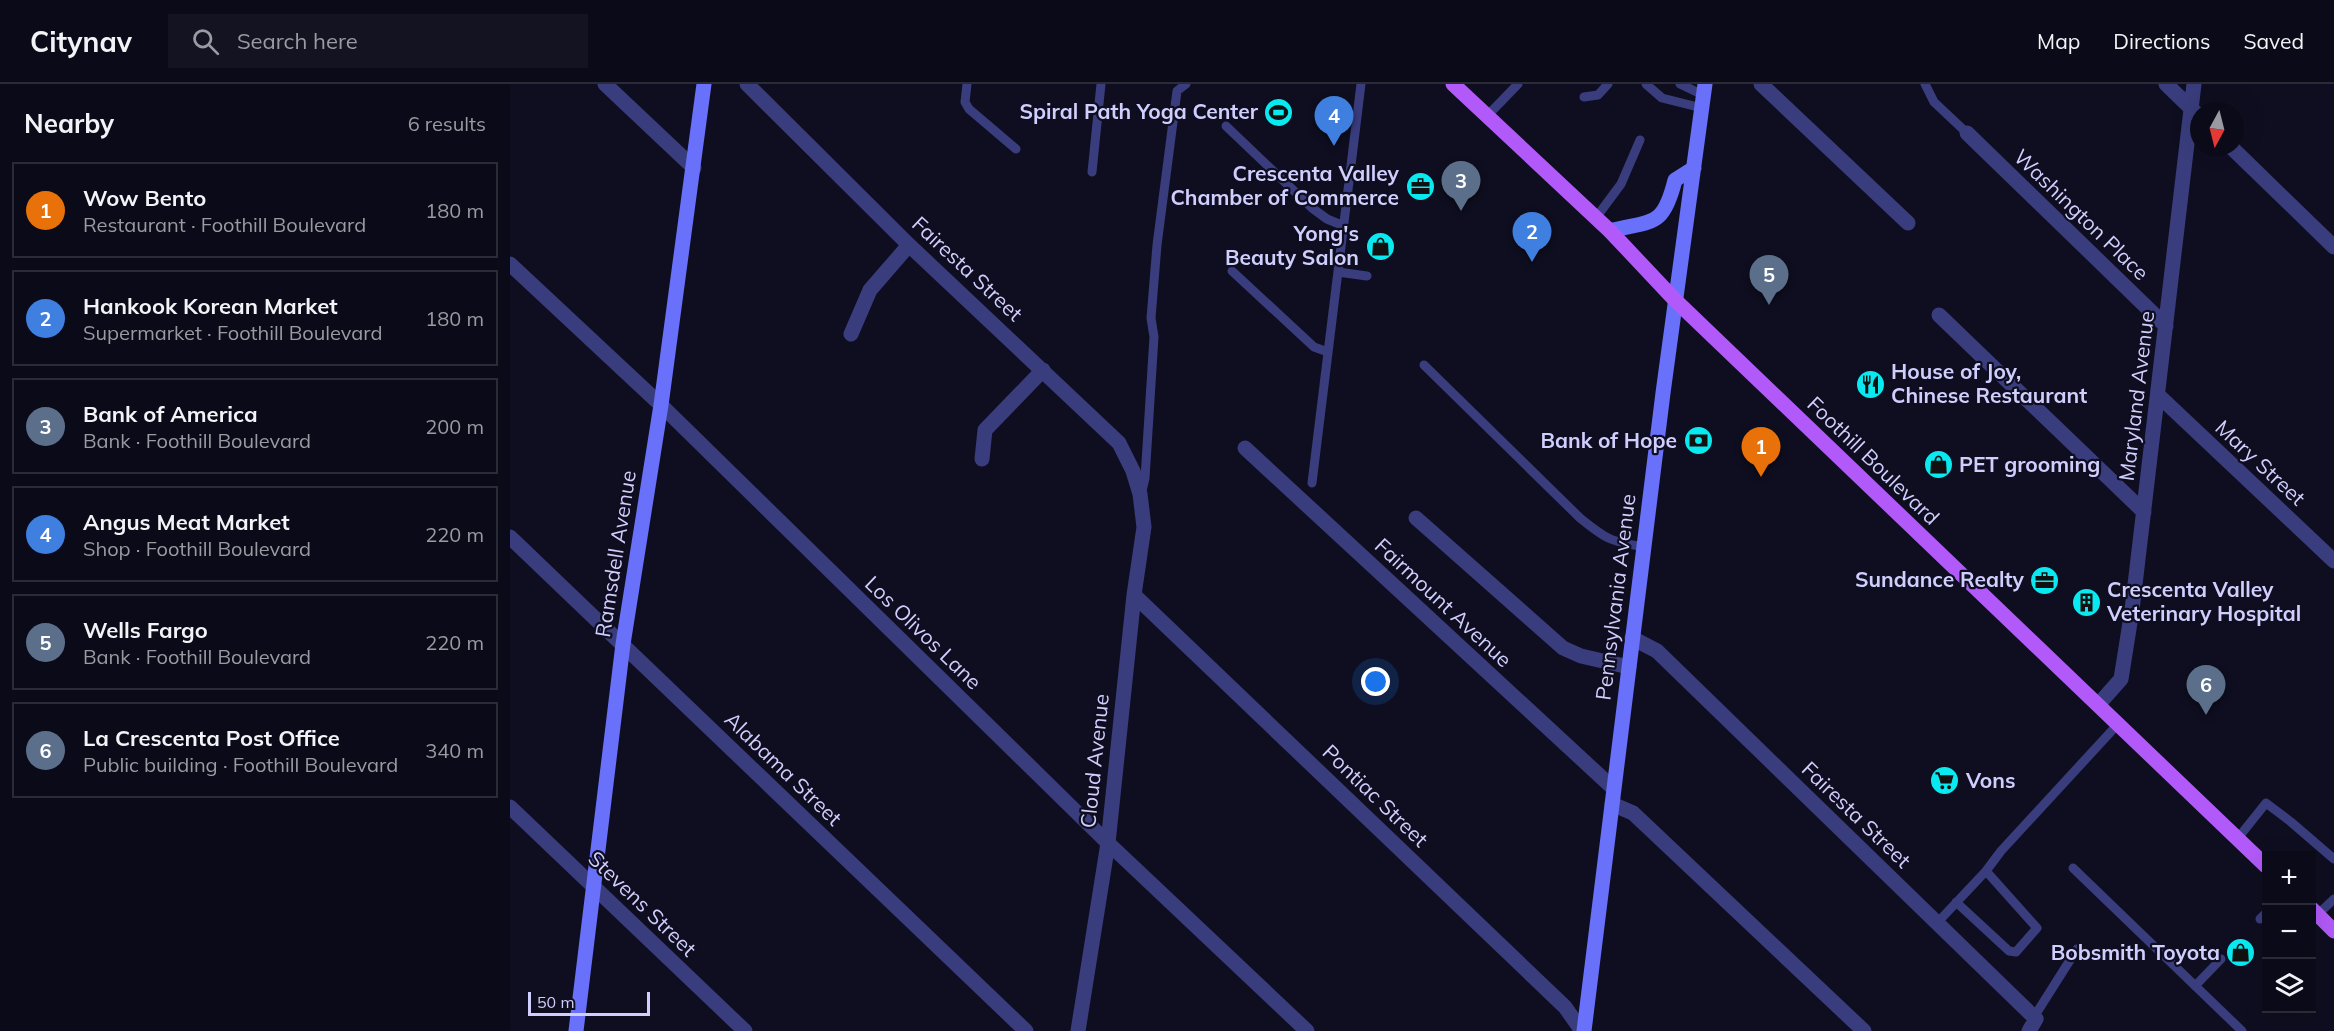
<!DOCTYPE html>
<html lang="en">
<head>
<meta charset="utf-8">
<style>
	body { margin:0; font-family:Mulish,sans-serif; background:#141321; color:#f1f3f6 }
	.controls { position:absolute; right:18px; bottom:18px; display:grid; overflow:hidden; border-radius:0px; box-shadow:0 6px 24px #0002 }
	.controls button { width:54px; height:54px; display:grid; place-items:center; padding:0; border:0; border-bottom:2px solid #2b2b37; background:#0b0a18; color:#f1f3f6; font:30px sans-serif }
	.compass { position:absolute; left:1680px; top:18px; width:54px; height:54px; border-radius:50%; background:#0b0a18; box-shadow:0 6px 24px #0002; rotate:187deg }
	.scale { position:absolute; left:18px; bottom:15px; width:122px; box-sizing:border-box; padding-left:6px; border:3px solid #d0cefd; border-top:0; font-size:16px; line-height:21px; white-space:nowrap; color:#d0cefd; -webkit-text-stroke:4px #0f0e20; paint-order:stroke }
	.you { position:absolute; left:866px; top:598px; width:21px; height:21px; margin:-15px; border:4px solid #fff; border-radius:50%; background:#1a73e8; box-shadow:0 0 0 9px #1a73e833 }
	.badge { display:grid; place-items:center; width:39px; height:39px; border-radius:50%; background:#0b8043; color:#fff; font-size:20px; font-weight:700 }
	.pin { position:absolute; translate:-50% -50px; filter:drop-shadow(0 2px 3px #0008) }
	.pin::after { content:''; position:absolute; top:32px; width:21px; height:18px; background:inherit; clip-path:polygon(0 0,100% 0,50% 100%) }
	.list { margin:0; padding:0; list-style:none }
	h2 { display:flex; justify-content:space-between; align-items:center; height:78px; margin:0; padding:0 24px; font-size:26px }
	h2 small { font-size:20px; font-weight:400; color:#9a9aa2 }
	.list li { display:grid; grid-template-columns:39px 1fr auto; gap:18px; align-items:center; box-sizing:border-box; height:96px; margin:0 12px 12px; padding:0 12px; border:2px solid #2b2b37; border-radius:0px }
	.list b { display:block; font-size:22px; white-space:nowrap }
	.list p { margin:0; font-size:20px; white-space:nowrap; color:#9a9aa2 }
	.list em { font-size:20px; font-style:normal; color:#9a9aa2 }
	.icon { flex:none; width:33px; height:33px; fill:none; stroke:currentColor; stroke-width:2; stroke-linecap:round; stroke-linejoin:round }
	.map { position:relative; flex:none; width:1824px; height:947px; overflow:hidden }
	header { display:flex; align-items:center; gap:36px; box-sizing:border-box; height:84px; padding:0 30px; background:#0b0a18; border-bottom:2px solid #2b2b37 }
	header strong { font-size:28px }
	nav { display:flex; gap:33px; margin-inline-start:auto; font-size:21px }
	.search { width:420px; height:54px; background:#141321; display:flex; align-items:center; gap:15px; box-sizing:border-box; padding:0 21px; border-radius:0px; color:#9a9aa2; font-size:22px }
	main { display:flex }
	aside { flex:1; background:#0b0a18 }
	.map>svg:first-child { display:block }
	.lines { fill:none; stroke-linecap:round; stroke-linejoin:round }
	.lane { stroke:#3a3d7d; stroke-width:9 }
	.street { stroke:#3a3d7d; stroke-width:15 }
	.secondary { stroke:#6970fa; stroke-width:15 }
	.primary { stroke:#b25af9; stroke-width:15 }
	.labels { text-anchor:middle; stroke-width:4.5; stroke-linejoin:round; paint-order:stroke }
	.poi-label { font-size:21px; font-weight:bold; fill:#d0cefd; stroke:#0f0e20; text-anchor:end }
	.street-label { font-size:21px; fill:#d0cefd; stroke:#0f0e20 }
</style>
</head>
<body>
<header>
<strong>Citynav</strong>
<div class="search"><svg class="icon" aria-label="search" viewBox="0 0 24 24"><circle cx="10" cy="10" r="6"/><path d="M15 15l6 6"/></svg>Search here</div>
<nav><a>Map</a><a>Directions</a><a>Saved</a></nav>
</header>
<main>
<aside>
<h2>Nearby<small>6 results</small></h2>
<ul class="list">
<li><span class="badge" style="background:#e8710a">1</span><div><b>Wow Bento</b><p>Restaurant · Foothill Boulevard</p></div><em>180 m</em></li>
<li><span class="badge" style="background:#3f7fe0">2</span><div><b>Hankook Korean Market</b><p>Supermarket · Foothill Boulevard</p></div><em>180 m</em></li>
<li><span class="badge" style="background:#5c6f8a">3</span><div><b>Bank of America</b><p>Bank · Foothill Boulevard</p></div><em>200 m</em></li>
<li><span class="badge" style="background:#3f7fe0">4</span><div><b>Angus Meat Market</b><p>Shop · Foothill Boulevard</p></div><em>220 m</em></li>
<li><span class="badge" style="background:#5c6f8a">5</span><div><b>Wells Fargo</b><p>Bank · Foothill Boulevard</p></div><em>220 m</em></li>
<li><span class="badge" style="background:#5c6f8a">6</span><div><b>La Crescenta Post Office</b><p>Public building · Foothill Boulevard</p></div><em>340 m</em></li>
</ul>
</aside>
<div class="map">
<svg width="1824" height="947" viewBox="0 0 1824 947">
	<rect width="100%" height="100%" fill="#0f0e20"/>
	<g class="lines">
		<path class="lane" d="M457,0L455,18L459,25L506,65
			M1136,0L1152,14L1192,24
			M1170,0L1193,11
			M1415,0L1424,18L1457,49
			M1074,13L1088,11L1098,0
			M977,32L1008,0
			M716,42L802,124L817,135L834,142
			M582,88L591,0
			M1085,135L1111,100L1130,56
			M722,187L804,263L818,268
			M828,188L857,192
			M914,281L1070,434C1097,456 1100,457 1134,463
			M802,399L851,0
			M632,407L635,394L644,253L641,234L647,161L667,7L676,0
			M1728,754L1756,719L1781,738L1824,775
			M1563,784L1732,947
			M1446,818L1499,867L1506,868L1527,844L1476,787
			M1807,831L1824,815
			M1750,835L1756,829
			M1427,839L1476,787L1491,767L1608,640
			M1685,902L1711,875
			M1524,933L1567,865"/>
		<path class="street" d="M95,0L184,84
			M237,0L399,161L609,359L623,387L630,410L634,443L624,511L598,759L568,947
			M1251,0L1398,139
			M1656,0L1686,29
			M1457,49L1656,242
			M1721,63L1824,163
			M0,180L151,321L598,759L797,947
			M1429,231L1634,428
			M341,250L360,206L399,161
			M1648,311L1824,477
			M735,364L1103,704
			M472,375L475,346L533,286
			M906,434L1053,564L1071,572L1119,583
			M0,453L516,947
			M624,511L1055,923L1072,947
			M1122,554L1147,567L1526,935L1519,947
			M1588,621L1611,595L1622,526L1684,0
			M1102,720L1123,729L1354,947
			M0,723L235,947"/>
		<path class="secondary" d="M1100,147C1143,136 1153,144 1165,96L1184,84
			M66,947L113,560L151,321L194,0
			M1074,947L1153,309L1195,0"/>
		<path class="primary" d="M943,0L1100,147L1165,216L1756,782
			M1802,825L1824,847"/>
	</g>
	<defs>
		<symbol id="stadium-disc" viewBox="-11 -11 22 22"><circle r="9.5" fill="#09e9ef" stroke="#0f0e20"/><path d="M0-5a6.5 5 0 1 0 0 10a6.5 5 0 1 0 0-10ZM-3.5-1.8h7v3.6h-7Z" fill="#111"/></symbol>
		<symbol id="office-disc" viewBox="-11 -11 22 22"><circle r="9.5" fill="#09e9ef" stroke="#0f0e20"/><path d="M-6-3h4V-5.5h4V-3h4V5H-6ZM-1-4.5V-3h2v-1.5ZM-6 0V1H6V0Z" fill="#111"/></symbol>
		<symbol id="shop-disc" viewBox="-11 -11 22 22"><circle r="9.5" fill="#09e9ef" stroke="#0f0e20"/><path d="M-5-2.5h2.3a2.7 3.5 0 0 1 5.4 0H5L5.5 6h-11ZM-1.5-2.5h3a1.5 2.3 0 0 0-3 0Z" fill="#111"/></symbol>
		<symbol id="restaurant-disc" viewBox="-11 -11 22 22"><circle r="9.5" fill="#09e9ef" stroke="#0f0e20"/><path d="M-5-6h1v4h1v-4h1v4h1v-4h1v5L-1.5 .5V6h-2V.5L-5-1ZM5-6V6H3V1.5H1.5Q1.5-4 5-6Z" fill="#111"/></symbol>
		<symbol id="bank-disc" viewBox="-11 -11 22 22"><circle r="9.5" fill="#09e9ef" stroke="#0f0e20"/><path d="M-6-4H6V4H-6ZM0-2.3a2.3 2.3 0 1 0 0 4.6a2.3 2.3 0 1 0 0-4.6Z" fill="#111"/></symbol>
		<symbol id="building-disc" viewBox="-11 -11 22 22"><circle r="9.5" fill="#09e9ef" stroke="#0f0e20"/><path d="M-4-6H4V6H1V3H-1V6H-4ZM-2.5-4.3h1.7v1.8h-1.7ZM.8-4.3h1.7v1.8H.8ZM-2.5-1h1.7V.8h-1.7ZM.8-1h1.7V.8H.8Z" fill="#111"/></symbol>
		<symbol id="supermarket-disc" viewBox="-11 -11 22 22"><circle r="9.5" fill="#09e9ef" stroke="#0f0e20"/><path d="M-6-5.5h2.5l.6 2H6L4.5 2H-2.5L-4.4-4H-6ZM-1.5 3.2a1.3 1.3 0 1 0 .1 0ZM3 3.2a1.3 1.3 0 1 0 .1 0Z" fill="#111"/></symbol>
	</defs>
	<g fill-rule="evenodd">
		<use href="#stadium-disc" x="752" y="12" width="33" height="33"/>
		<use href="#office-disc" x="894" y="86" width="33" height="33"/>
		<use href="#shop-disc" x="854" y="146" width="33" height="33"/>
		<use href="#restaurant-disc" x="1344" y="284" width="33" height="33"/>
		<use href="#bank-disc" x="1172" y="340" width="33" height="33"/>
		<use href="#shop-disc" x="1412" y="364" width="33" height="33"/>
		<use href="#office-disc" x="1518" y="480" width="33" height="33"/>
		<use href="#building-disc" x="1560" y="502" width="33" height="33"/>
		<use href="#supermarket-disc" x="1418" y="680" width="33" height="33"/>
		<use href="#shop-disc" x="1714" y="852" width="33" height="33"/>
	</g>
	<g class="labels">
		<g class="poi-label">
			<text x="748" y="35">Spiral Path Yoga Center</text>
			<text x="889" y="97">Crescenta Valley<tspan x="889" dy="24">Chamber of Commerce</tspan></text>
			<text x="849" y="157">Yong's<tspan x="849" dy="24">Beauty Salon</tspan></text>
			<text x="1381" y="295" text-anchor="start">House of Joy,<tspan x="1381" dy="24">Chinese Restaurant</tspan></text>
			<text x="1167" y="364">Bank of Hope</text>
			<text x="1449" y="388" text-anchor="start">PET grooming</text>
			<text x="1514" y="503">Sundance Realty</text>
			<text x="1597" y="513" text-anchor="start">Crescenta Valley<tspan x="1597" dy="24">Veterinary Hospital</tspan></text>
			<text x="1456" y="704" text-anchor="start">Vons</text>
			<text x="1710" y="876">Bobsmith Toyota</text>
		</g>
		<g class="street-label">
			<text transform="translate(1571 131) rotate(44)" y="7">Washington Place</text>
			<text transform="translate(457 185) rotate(43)" y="7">Fairesta Street</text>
			<text transform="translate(1627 312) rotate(-83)" y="7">Maryland Avenue</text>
			<text transform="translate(1363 377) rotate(44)" y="7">Foothill Boulevard</text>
			<text transform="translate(1750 379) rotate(43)" y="7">Mary Street</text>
			<text transform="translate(106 470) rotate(-81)" y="7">Ramsdell Avenue</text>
			<text transform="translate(1106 513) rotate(-83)" y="7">Pennsylvania Avenue</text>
			<text transform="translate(933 519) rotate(43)" y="7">Fairmount Avenue</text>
			<text transform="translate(413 549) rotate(44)" y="7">Los Olivos Lane</text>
			<text transform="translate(585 677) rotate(-84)" y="7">Cloud Avenue</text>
			<text transform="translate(273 685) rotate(44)" y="7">Alabama Street</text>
			<text transform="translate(865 712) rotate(44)" y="7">Pontiac Street</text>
			<text transform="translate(1346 731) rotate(44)" y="7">Fairesta Street</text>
			<text transform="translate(132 820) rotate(44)" y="7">Stevens Street</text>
		</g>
	</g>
</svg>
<div class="controls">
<button>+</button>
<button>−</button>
<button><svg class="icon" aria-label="layers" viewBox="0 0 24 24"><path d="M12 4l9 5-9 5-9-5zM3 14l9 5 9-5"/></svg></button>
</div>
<svg class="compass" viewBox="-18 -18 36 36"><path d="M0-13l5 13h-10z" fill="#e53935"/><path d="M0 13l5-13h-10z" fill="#9a9aa2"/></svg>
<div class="scale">50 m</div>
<div class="you"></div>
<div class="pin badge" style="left:1251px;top:393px;background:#e8710a">1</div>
<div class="pin badge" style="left:1022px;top:178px;background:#3f7fe0">2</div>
<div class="pin badge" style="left:951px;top:127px;background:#5c6f8a">3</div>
<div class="pin badge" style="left:824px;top:62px;background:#3f7fe0">4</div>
<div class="pin badge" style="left:1259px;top:221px;background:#5c6f8a">5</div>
<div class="pin badge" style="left:1696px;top:631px;background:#5c6f8a">6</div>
</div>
</main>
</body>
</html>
